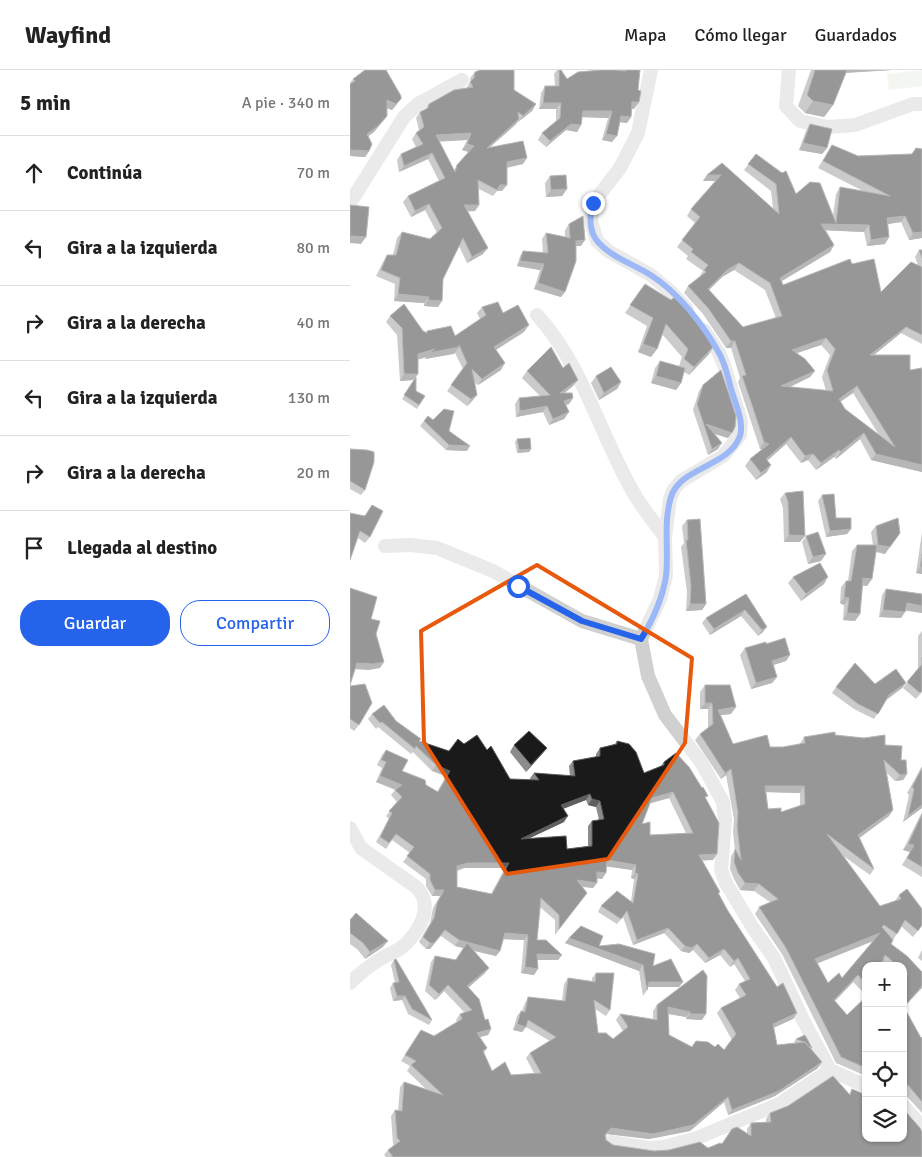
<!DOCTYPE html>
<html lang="es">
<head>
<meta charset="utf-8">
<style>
	body { margin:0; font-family:Signika,sans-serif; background:#f6f6f6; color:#222 }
	.controls { position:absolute; right:15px; bottom:15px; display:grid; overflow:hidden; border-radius:10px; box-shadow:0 1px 4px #0004 }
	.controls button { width:45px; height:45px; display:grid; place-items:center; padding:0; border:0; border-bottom:1px solid #e0e0e0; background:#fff; color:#222; font:25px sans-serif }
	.stop { position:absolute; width:15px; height:15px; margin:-11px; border:4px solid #2563eb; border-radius:50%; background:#fff }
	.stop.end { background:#2563eb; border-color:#fff; box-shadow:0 1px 5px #0008 }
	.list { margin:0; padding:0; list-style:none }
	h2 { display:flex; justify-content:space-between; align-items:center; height:65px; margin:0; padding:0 20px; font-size:21px }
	h2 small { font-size:16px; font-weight:400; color:#767676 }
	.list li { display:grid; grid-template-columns:32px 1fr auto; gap:15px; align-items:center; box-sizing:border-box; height:75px; padding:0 20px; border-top:1px solid #e0e0e0 }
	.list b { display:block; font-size:19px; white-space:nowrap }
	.list em { font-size:16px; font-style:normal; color:#767676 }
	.actions { display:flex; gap:10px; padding:15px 20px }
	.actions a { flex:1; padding:11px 0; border:1px solid #2563eb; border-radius:20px; text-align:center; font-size:18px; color:#2563eb }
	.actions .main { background:#2563eb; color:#fff }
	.icon { flex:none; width:28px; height:28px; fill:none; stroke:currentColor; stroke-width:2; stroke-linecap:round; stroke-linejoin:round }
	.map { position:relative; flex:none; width:572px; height:1087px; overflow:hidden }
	header { display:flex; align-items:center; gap:30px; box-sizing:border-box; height:70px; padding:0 25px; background:#fff; border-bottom:1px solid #e0e0e0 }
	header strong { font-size:24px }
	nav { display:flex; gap:28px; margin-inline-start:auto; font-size:18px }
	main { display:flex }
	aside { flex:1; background:#fff }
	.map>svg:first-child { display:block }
	.green { fill:#e6ecdf }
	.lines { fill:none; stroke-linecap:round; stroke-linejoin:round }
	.minor { stroke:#d0d0d0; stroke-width:14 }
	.wall { fill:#8c8c8c; fill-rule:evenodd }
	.shaded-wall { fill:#5f5f5f }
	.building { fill:#1a1a1a; stroke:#5f5f5f; fill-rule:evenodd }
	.route { stroke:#2563eb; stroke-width:6 }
	.marked { fill:none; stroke:#e8590c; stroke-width:4; stroke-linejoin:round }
</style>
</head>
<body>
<header>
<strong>Wayfind</strong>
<nav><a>Mapa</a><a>Cómo llegar</a><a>Guardados</a></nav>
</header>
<main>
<aside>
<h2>5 min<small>A pie · 340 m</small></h2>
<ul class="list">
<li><svg class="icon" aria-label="ahead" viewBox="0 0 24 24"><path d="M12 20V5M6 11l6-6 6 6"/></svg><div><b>Continúa</b></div><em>70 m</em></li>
<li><svg class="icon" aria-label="left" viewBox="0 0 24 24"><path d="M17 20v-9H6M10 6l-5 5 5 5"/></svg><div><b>Gira a la izquierda</b></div><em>80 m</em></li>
<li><svg class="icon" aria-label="right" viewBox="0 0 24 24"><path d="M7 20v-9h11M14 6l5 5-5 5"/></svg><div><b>Gira a la derecha</b></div><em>40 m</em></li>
<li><svg class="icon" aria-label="left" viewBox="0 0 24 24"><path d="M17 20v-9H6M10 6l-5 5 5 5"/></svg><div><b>Gira a la izquierda</b></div><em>130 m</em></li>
<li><svg class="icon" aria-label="right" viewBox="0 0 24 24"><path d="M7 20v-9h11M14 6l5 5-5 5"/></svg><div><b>Gira a la derecha</b></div><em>20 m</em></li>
<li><svg class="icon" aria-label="arrive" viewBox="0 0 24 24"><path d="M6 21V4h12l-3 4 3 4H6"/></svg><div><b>Llegada al destino</b></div></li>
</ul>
<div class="actions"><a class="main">Guardar</a><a>Compartir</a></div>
</aside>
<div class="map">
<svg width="572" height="1087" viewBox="0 0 572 1087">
	<rect width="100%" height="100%" fill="#fff"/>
	<path class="green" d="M572,0V16L539,20L537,4Z"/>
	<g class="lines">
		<path class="minor" d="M301,0L288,63L270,98L243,133L241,151L247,171L258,181L301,205L321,222L337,239
			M439,0L436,36L450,51L478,57L505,55L563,34H572
			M0,133L54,47L68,34L112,10
			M187,245C234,296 251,369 286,427C295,441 305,454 315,467
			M354,260L369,283L374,295L391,351L390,365L373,386L331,411L324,419L320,429L315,467L316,506L310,529L291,569L298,606L315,645L351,692L373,732L375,750L371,800L376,813L403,858L424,888L453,950L480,1000L516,1016
			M35,476L60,475L87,478L143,501L232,551L291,569
			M0,758L11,778L66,817C86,836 68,864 51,878C44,883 35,885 27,891C18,897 8,905 0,913
			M553,1036L572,1057
			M260,1072L299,1078L313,1077L347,1068L429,1034L480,1000"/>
	</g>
	<path class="wall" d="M207,0H211L217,9L272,1V0H290L284,39H282L281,47L277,53L270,52L262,72L252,70L258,48L232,47L231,55L227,62L216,60L196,77L188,70L192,63L206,52V39H189L191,23L195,16H205L204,4Z
		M461,0H542L496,3L483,35L474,47L455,43L448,36Z
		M125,2L164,20L186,34L182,41L168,52L165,55L140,77L173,94L157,98L152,121H147L143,126L129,119V135L125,141H117L133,184L117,193L109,176L93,209L88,237L74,236V233L44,231L45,214L26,206L33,192L37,185H43L47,168L52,162L80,169L87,163L75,140L61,147L53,132L58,126L89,111L78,89L49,102L47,90L51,84L66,77L62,69L66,63L69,60L66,48L70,42L75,40L79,34L116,19L120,12V8ZM117,70L112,80L118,82L104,100L89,71Z
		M3,9L51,29L42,40L37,38V46L24,62L18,66L19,81L15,87L0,86V13Z
		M460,54L477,78L472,84L449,80L456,61Z
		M482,75L508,86L561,84L572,168L559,170L551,152L538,154L539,167L535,174L517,176L514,162L476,160L484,175L480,182L432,211L433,215L502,194L531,222L568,195L565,187L569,180H572V274L551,263L524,285L560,300L572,402L521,390L510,369L486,389L484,387L466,400L458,390L451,393L436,374L417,391V402L406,410L395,396L400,389L412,379H410L388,312L390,308L381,278H376L353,244L334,223L338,216L349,207L353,201L336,189L338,186L327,177L345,153L337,146L341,139L365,111H353L357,105L423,139L421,121L394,100L406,84L446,124L483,146L486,124L490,117L513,121L468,98ZM384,200L415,220L426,248L393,257L359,220L372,207ZM471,275L480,285L472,307L476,321L440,317L460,307L465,301L447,283ZM503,323L529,365L495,339L490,332Z
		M200,106L217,119L212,126L196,127L195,113Z
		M219,154L231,176H226L211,227L184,219L190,200L167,196L170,186L173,181L193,183L192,169L196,163L215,167V160Z
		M295,214L359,284L339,305L334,302L331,313L326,320L301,313L305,298L310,291L329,296L332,287L312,264L307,279L301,287L288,282L297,256L275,243Z
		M132,237L153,243L174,262L146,280L151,300L128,315L125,313L127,325L122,331L117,336L97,321L113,299L105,283L75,289L77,287L68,289V304L63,310L50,311L47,265L36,252L40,246L76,263L77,261L105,266L130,249L127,243Z
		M177,301L223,316L214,323L223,328L219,334L216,335L219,342L214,349L199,355L193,342L166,347L165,334L169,328L190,326L172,308Z
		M246,306L271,312L267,319L249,330L241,313Z
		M66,307V321L75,326L67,339L52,329Z
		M353,315L378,368L364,364L368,379L358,385L343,340L349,321Z
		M78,346L99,361L117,381L96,380L70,356Z
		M167,369L181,379L179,382L167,383L165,372Z
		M0,379L15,420L11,425L0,419Z
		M453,421L450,472H434L433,438L430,429L435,423Z
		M472,425L486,448L501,459L497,464L476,467L468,431Z
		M22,435L20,467L15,473L8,468L15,446Z
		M337,450L356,534L352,540L336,541L337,522L331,477L334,473L332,456Z
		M526,456L535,484L526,482L517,516L513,515L510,544L505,551L493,550L494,535L490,533L491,517L496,511H498L502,481L507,475H523L521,462Z
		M572,462V504L566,503Z
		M456,466L471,491L458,494L452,472Z
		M443,507L474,514L451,531L438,513Z
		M536,519L572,524V543L556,540L551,548L529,547L532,525Z
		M396,524L413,562L408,566L391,546L360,565L352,553L356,548Z
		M572,561V622L566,629L553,618L568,599V566Z
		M416,574L440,585L436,591L423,595L427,607L422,613L401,619L390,585L395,578Z
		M556,613L552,618L536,630L524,649L504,639L482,623L486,617L525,614Z
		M355,615L381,644L371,645L383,674L420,677H433L450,674L454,667L485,665L535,675L551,690L557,704L553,710L545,711L537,703L543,740L539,746L509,768L524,799L520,805L492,785L530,836L545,831L549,825L572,855L563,867L551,856L541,874L572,902L554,938L571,968L572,967V1043L553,1022V896H536L532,893L516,896V925L503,912L485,931L497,945L516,927V1006L486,993L432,884L405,844L409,837L420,832L404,821L390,820L384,809L380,799L381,786L385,780L383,762L384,749L376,705L371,709L345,670L350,664L358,658V639H350V622ZM416,722L450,723V736L431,742L418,739ZM524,870L492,908L478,913L467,893Z
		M0,616L9,655L4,661L0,658Z
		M22,644L46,651L69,671L99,681L114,674L137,680L160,709L181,710L180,708L184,703L220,706L219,696L223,691L246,687V684L250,678L265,674L267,671L294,703L311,696L314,692L356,729L363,790H352L378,841L427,917L447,943L443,949L424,957L427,975L446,973L444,972L446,969L462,978L461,980L468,998L425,1026L378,1045L374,1032L340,1061L299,1069L257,1064L256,1066V1070L263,1075L304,1081L358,1078L372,1074L397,1063V1059L401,1053H416V1049L420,1043L499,1024L502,1019L572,1087H36L34,1085L38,1080L44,1075L43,1074L41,1046L45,1040L48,1041L50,1017L54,1012L77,1020L57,1001L60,996L51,991L71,960L84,966L107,952L106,950L110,944L115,943L94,921L85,930L75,921L81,892L85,886L105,890L113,878L105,876L91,866L80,879H76L69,872L80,853L83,838L90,826H82L76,816V809L53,792L60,783L42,770L36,779L26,772L39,749L36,746L47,732L41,725L45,720L26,712L32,698L27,695L32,685L36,680L52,701L87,722L96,706L82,701L63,682L61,684L28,657L26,659L18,649ZM319,728L336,763L300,765L292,754L300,733ZM236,730L238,735L246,737L249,750L242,751L238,756V776L217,779L180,768L214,752L213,738ZM257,796L282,800L281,808L284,809L281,831L251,836L248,842L267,854L273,847L283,875L314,863L331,881L339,883L343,880L355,893L370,885L380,897L384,894L395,911L389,914L385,920L390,928L371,938L367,943L382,970L374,980L346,971L342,977L319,965L318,944L336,947V949L352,950L353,900L307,935L303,941V949L270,944L266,950L273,961L263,969L248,963L245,939L256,946L260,940L246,903L242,908V911L218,908L214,914L212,931L178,927L175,933L172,941H171L167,946L163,960L172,962L176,957L200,971L180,983L176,988L184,1003L161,1005L142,1001L134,983L137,978L129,967L138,965L141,959L135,950L118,918L135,903L124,881L146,886L150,881L153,869L174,870L171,903L184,905L187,890H208L212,885L187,870L190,837L205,850V865L237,823L232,817L243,818L247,808L252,809ZM114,798H155L141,824L107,817V801Z
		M164,675L197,678L192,684L176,702L160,682Z
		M572,696V738L553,752L559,725L557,723Z
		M572,742V807L552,795L560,782L553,780Z
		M0,850L33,877L15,889L8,880L0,874Z
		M219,868L249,876L303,896L333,912L329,917H298L297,920L293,926L289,901L215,873Z
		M572,880V891L568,888Z
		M44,890L82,950L79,955L58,944L52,930L43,931L40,918L43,913H45L41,895Z"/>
	<path class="shaded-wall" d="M492,0H542L490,3Z
		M51,29L42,40L32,36L37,30Z
		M463,31L483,35L474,47L455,43Z
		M282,32H289L284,39L278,38Z
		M193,33H211L206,39H189Z
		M186,34L182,41L168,52L173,46Z
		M233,41H262L258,48L228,47Z
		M37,46L24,62L13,70L17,64Z
		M271,46L281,47L277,53L267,52Z
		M169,49L165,55L132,84L137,78Z
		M221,54L231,55L227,62L216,60L196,77L200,71Z
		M121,63L117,70L82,72L86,65Z
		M256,64L267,66L262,72L252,70Z
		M453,73L477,78L472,84L449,80Z
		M117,74L124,76L119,82L112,80Z
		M0,80L19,81L15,87L0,86Z
		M82,83L78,89L49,102L54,96Z
		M177,88L173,94L152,98L157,92Z
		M357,105H371L367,111H353Z
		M150,115H157L152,121H147Z
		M217,119L212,126L196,127L201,120Z
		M79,134L75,140L61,147L65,141Z
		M114,135H129L125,141L109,142Z
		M555,146L551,152L532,155L537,148Z
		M471,154L519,155L514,162L467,160Z
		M572,162V168L559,170L563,163Z
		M0,166L16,167L11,174L0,173Z
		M539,167L535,174L517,176L521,170Z
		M235,170L231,176H223L226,171Z
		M484,175L480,182L425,215L430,208Z
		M138,178L133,184L117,193L122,187Z
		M170,191L194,194L190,200L167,196Z
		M389,193L384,200L372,207L354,225L358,219L377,200Z
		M188,213L215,222L211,227L184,219Z
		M48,224L79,227L74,233L44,231Z
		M78,230L92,231L88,237L74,236Z
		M179,255L174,262L139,284L144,277Z
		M556,257L551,263L515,292L520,285Z
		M476,268L471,275L438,286L442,280Z
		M381,271H385L381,278H376Z
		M293,274L307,279L301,287L288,282Z
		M364,276L359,284L339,305L344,297Z
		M109,277L104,284L75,289L77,287L63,291L68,284L85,279Z
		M155,293L151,300L128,315L132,309Z
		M465,301L460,307L427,323L431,316Z
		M54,304H68L63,310L50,311Z
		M306,306L331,313L326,320L301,313Z
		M228,310L223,316L206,330L210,323Z
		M271,312L267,319L249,330L254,323Z
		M507,316L503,323L484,336L489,329Z
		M127,325L122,331L117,336L121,329Z
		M223,328L219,334L209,337L214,331Z
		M197,336L193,342L166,347L170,341Z
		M219,342L214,349L199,355L203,349Z
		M356,354L382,363L378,368L356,361Z
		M514,363L510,369L486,389L490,382Z
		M441,367L436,374L411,396L416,389Z
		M414,372L419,374L414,380L410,379Z
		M372,373L368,379L358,385L362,379Z
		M99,375L120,376L117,381L96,380Z
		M181,379L179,382L167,383L169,380Z
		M489,380L484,387L466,400L471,393Z
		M463,384L458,390L451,393L455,386Z
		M526,384L572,395V402L521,390Z
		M421,395L417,402L406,410L411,403Z
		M501,459L497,464L476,467L480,461Z
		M439,465L455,466L450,472H434Z
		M528,475L540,477L535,484L523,481Z
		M476,484L471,491L458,494L463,487Z
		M570,497H572V504L566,503Z
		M478,507L474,514L451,531L456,524Z
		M513,508L522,509L517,516L509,515Z
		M494,527L499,528L494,535L490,533Z
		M557,533L572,536V543L552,540Z
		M340,534H356L352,540L336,541Z
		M395,540L391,546L360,565L364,559Z
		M533,540L555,542L551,548L529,547Z
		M497,543L510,544L505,551L493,550Z
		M417,557L413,562L408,566L412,560Z
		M440,585L436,591L417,597L422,591Z
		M34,592L30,598L19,600L3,599L7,593Z
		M427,607L422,613L401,619L406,613Z
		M556,613L552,618L535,631L539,625Z
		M355,633H362L358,639H350Z
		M386,637L381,644L364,646L368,640Z
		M197,678L192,684L176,702L181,695Z
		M86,695L100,701L96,706L82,701Z
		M381,699L376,705L371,709L375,703Z
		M557,704L553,710L545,711L550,705Z
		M30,706L52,715L48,720L26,712Z
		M415,716H454L450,723L411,722Z
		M323,722L319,728L298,734L302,728Z
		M240,724L236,730L208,741L211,735Z
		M242,729L250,731L246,737L238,735Z
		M572,735V738L553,752L558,746Z
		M543,740L539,746L504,772L508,765Z
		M218,746L214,752L167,774L171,769Z
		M558,774L564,775L560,782L553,780Z
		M367,784L363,790L345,791L349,785Z
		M257,790L286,795L282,800L253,796Z
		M118,793H159L155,798H114L103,802L107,796Z
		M247,802L256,803L252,809L244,808Z
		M285,803L288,804L284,809L281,808Z
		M227,810L247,813L243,818L223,815Z
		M395,813L409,814L404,821L390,820Z
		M85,820H94L90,826H82Z
		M318,858L314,863L283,875L287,870Z
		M95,860L80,879H76L80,873Z
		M155,863L178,865L174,870L151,869Z
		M530,863L526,870L461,896L465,889Z
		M219,868L293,895L289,901L215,873Z
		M109,870L150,881L146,886L105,876Z
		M38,871L33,877L15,889L20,882Z
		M347,874L343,880L339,883L331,881L335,876Z
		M374,879L370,885L355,893L359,888Z
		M187,884L212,885L208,890H183Z
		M388,888L384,894L380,897L384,891Z
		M175,897L188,899L184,905L171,903Z
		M139,898L135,903L113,922L117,916Z
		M508,905L503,912L479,937L484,930Z
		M299,912H333L329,917H297Z
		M98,915L94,921L85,930L89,924Z
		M572,916V918L553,938V937Z
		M47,926H55L52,930L43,931Z
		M318,937L340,942L336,947L314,943Z
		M447,943L443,949L419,960L423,954Z
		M340,944H356L352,950L336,949Z
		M167,954L176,957L172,962L163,960Z
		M141,959L138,965L123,969L127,963Z
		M472,992L468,998L425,1026L378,1045L382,1040Z
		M558,1015L553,1022V1018Z
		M378,1027L374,1032L340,1061L299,1069L257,1064L251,1070L261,1058Z"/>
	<path class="building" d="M15,0H36L51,26V29L46,34L37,30V46L28,56L17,64L22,74L19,81L0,80V14L5,11L3,9Z
		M130,0H164V20L186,34L173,46L168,42L169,49L137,78L173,71L177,88L157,92V115H150L147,120L128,110L129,135H114L138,178L122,187L113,168L93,209L92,231L78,230L79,227L48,224L50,208L31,200L37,185H46L52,162L80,169L92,158L79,134L65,141L58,126L95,108L82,83L54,96L51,84L73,74L66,63L74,57L70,42L78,38L79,34L104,20L123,17L120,12L124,8L125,2ZM121,63L117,74L124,76L107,95L105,102L86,65Z
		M209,0H211L217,9L228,2L251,0H265L276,1V0H290L288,20L291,21L289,32H282L281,47L271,46L267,66L256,64L262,41H233L231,55L221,54L200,71L192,63L210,48L211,33H193L195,16H209Z
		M465,0H497L483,35L463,31L457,25Z
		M460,54L482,59L477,78L453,73Z
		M482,75L508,86L562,84L566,78L572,79V162L563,163L555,146L537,148L539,167L521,170L519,155L471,154L484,175L430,208L433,215L500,189L502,194L524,189L531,222L561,192L572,197V265L556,257L520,285H560V300L572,298V395L526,384L514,363L490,382L489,380L471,393L463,384L455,386L441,367L416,389L421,395L411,403L400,389L419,374L414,372L403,338L392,306L396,305L385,271H381L358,238L338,216L356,202L354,200L358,195L341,182L343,179L332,170L350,147L341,139L371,105H357L372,93L429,144L426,114L398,94L406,84L432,103L436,101L446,124L460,112L470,113L486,153L490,117L540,126L473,91ZM389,193L420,213L432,246L393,257L358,219L377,200ZM476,268L485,279L477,300L483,321L431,316L465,301L455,289L442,280ZM507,316L545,377L495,339L489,329Z
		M216,105L217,119L201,120L200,106Z
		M0,135L19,137L16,167L0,166Z
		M233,146L235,170L226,171V191L215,222L188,213L194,194L170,191L173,181L198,183L196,163L220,168L219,154Z
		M569,180H572V188Z
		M295,214L321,230L326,226L345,246L364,276L344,297L334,289L338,279L316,254L307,279L293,274L303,248L280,235Z
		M148,232L153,243L168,235L179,255L144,277L155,293L132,309L122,299L127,325L121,329L101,315L117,293L109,275V277L79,283L85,279L68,284V304H54L52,258L40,246L54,234L73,261L77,263V261L101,256L105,266L136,245L132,237Z
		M201,277L213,298L219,293L228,310L210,323H222L223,328L214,331L219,342L203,349L197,336L170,341L169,328L200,325L177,301Z
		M310,291L335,298L331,313L306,306Z
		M261,297L271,312L254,323L246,306Z
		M371,300L386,346L385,357L382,363L356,354L372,373L362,379L347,334L353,315Z
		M66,307V321L75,326L69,335L54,325Z
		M94,339L104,341L99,361L120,376L99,375L74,351L78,346L83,350Z
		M180,368L181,379L169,380L167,369Z
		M0,379L17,380L24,382V392L15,420L0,411Z
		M453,421L455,466L439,465L438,432L435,423Z
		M484,424L486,448H501V459L480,461L472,425Z
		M22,435L33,441L20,467L10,461L0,490V443L15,446Z
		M548,448L550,463L540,477L528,475L526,456Z
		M350,449L356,534H340L341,516L336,470H338L337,450Z
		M468,462L476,484L463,487L456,466Z
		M507,475H527L522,509L513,508L510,544L497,543L499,528L494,527L496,511H501Z
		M572,484V497H570Z
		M470,493L478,507L456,524L443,507Z
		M0,518L27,527L21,549L30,551L26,564L34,592L23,594L7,593L0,615Z
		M536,519L572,524V536L557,533L555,542L533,540Z
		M396,524L417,557L412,560L395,540L364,559L356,548Z
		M435,568L440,585L422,591L427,607L406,613L395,578L416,572V574Z
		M572,587V621L570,623L557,612L572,594Z
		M505,593L525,614L546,599L556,613L539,625L528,644L508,634L486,617Z
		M15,614L22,633L9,655L0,649V616Z
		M355,615H380L386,637L368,640L383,674L417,665L420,677H433L455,673L454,667L485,662V665L514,668L535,665V675L552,676L551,690H556L557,704L550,705L534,690L543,740L508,765L524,799L477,764L530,836L551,829L549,825L557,819L572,839V855L568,861L555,850L547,864L534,855L532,857L543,870L541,874L557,886L572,902V916L554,937L571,968L572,967V1032L558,1015L553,1018V909L558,904L553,900V896H548L535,885L531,896H516V914L508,905L484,930L497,945L516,927V998L491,987L436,878L409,837L428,829L409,814L395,813L388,803L384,792L385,779L391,790L387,756L388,743L381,699L375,703L350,664L363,654L362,633H355ZM415,716H454L455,734L431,742V738L418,739ZM530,863L492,908L489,903L478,913L465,889Z
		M34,635L46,651L71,669L69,671L99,681L108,669L114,674L127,665L137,680L141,676L160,709L189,710L184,703L225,706L223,691L250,686V678L267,674V671L279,674L286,682L294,703L314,695V692L326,683L339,697L352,718L353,717L358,726L355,727L369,753L367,784L349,785L370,822L368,823L378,841L427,917L433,913L447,943L423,954L427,975L455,972L472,992L429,1021L382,1040L378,1027L343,1055L303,1064L261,1058L255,1065L256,1070L263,1075L304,1081L319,1080L350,1072L358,1078L370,1073L372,1074L382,1059L387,1057L401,1066V1053L421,1052L420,1043L438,1036L483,1006L500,1025L502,1019L516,1025V1068H553V1041L556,1042L570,1058L572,1062V1087H43L38,1080L50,1071L47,1068L45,1040L52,1041L54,1012L93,1025L61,995L66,991L55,985L71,960L84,966L112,949L110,944L122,940L98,915L89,924L79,915L85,886L106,890L117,873L139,898L117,916L129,929L135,950L138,949L141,959L127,963L137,978L133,981L142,1001L155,992L161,1005L191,1003L180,983L206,967L178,950L176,957L167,954L171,941L175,942L178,927L215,931L218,908L245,912L246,903H264L260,940L244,930L248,963H256L263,969L278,957L270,944L307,950V935L353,900L357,906L356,944H340V942L318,937L319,965L342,977L346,971L358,972L365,977L368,974L374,980L386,964L371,938L396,925L389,914L400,909L388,888L384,891L374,879L359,888L347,874L342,878L335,876L318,858L287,870L277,841L271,849L251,836L267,821L283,833L288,804L285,803L286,795L257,790L256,803L247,802V813L227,810L237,823L209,859V845L191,828L187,870H196L212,885L187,884L188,899L175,897L178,865L155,863L150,881L109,870L95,860L84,873H80L73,867L84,848L87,833L94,820H85L80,810V804L57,786L64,777L46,764L39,773L30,767L42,743L39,741L52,727L45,720L52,715L30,706L36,692L31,690L36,680L58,690L52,701L75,710L76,715L88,722L100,701L86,695L66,676L65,679L32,652L30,653L22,644ZM323,722L343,763L300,765V752L292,754L302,728ZM240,724L242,729L250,731L254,749L242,751V776L217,779L216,766L171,769L218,746L211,735ZM118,793H159L142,824L107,817V796Z
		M179,661L197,678L181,695L164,675Z
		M572,698V735L558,746L564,719L562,717Z
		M572,744V797L557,788L564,775L558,774Z
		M6,843L38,871L20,882L13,873L0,863V850Z
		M231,856L253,866L249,876L269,874L305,884L303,896L321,889L333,912H299L297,920L293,895L219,868Z
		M46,889L82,950L62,939L55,926H47L43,913L49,912L44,890Z
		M455,965L462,978L457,975L455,972H453L446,969Z"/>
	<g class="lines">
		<path class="route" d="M168,516L232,551L291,569C302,552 313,527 316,506C319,480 313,453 321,427C330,397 379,397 390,366C394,352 386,335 382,322C378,309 376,295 369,283C353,254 328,222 299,204C283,194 261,187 248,172C239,162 239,145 243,133"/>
	</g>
	<path d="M0 0H572V1087H0ZM187,495L342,588L335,673L258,789L157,804L74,672L71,561Z" fill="#fff" fill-opacity=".55" fill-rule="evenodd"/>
	<path class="marked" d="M187,495L342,588L335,673L258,789L157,804L74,672L71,561Z"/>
</svg>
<div class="controls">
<button>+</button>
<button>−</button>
<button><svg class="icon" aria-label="locate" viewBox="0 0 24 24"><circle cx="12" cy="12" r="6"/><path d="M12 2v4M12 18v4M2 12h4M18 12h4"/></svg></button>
<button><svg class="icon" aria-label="layers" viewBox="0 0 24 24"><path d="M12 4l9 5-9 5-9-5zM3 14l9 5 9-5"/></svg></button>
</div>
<div class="stop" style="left:168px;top:516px"></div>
<div class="stop end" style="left:243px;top:133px"></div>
</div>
</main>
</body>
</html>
